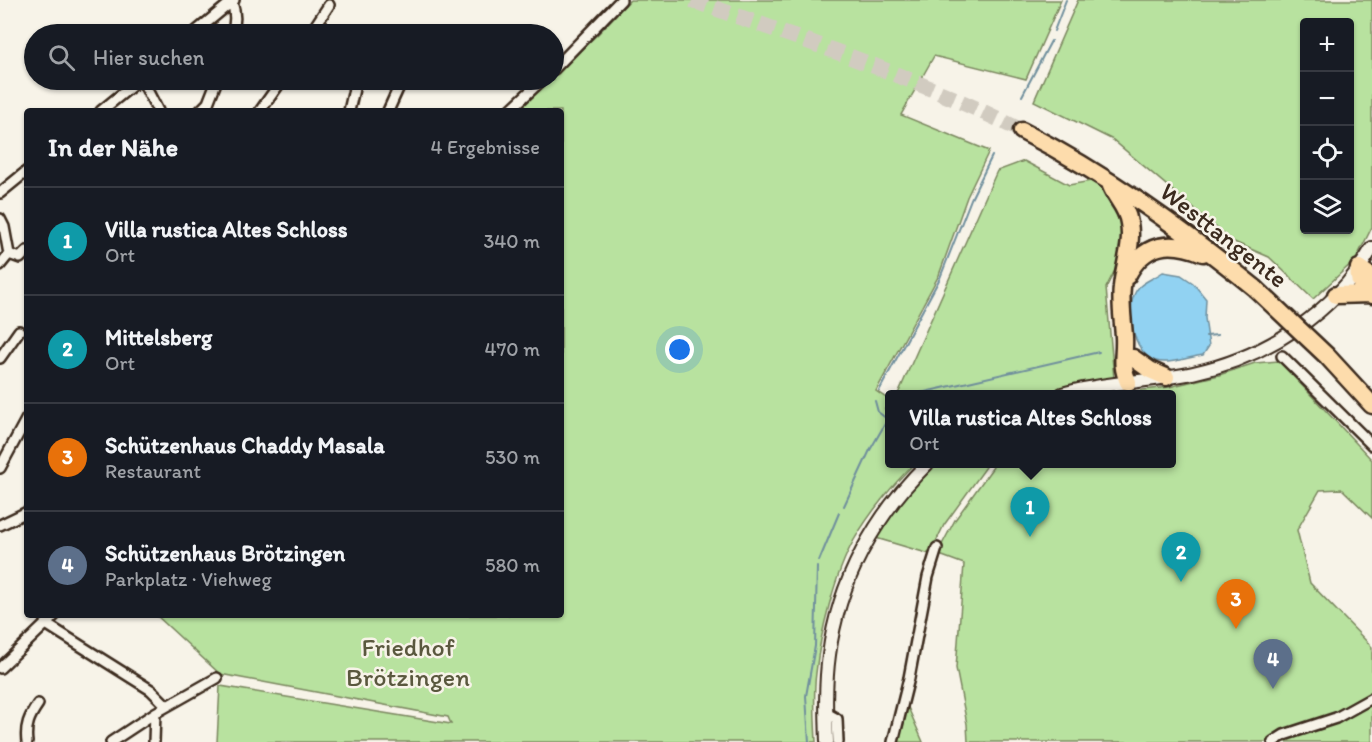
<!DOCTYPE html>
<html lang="de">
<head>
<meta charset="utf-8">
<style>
	body { margin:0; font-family:Itim,sans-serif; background:#242831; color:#f1f3f6 }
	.controls { position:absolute; right:18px; top:18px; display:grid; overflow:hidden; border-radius:6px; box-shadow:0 2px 4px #0004 }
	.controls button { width:54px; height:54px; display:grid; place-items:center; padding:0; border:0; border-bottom:2px solid #363941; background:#171b24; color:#f1f3f6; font:30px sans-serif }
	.you { position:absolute; left:680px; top:350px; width:21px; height:21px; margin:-15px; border:4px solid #fff; border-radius:50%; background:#1a73e8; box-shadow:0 0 0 9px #1a73e833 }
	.badge { display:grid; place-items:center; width:39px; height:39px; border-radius:50%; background:#d1495b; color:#fff; font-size:20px; font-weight:700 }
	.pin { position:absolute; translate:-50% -50px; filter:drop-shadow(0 2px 3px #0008) }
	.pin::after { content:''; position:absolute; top:32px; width:21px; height:18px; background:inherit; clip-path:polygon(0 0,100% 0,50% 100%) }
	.popup { position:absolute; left:885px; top:390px; width:291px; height:78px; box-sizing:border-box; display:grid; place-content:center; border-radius:6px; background:#171b24; filter:drop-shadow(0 2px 4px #0005); font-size:20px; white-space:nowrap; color:#9ea1a6 }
	.popup b { font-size:22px; color:#f1f3f6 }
	.popup::after { content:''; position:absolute; left:50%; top:100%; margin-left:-12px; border:12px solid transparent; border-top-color:#171b24 }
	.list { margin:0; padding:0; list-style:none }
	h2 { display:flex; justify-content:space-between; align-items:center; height:78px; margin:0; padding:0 24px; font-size:26px }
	h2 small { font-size:20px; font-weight:400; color:#9ea1a6 }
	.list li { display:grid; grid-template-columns:39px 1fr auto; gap:18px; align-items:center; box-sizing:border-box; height:108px; padding:0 24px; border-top:2px solid #363941 }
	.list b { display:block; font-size:22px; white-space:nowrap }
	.list p { margin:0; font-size:20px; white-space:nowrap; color:#9ea1a6 }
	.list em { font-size:20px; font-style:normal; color:#9ea1a6 }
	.icon { flex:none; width:33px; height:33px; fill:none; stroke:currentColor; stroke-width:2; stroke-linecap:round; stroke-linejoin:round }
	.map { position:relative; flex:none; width:1372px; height:742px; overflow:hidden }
	.search { position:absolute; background:#171b24; box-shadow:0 2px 4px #0004; left:24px; top:24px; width:540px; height:66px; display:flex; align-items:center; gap:15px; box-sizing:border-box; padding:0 21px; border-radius:33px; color:#9ea1a6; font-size:22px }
	.panel { position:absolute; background:#171b24; box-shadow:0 2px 4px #0004; left:24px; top:108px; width:540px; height:510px; border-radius:6px }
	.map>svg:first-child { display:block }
	.green { fill:#b8e29f; stroke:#7a865e; stroke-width:1.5; fill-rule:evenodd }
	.water { fill:#91d2f2; stroke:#6f8f9d; stroke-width:1.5 }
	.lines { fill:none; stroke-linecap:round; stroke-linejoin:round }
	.stream { stroke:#6f8f9d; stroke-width:2 }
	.highway-tunnel { stroke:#d1cbc0; stroke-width:16; stroke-dasharray:16 8; stroke-linecap:butt }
	.street-casing { stroke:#3b2a1e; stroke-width:14 }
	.secondary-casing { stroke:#3b2a1e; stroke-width:16 }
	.highway-casing { stroke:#3b2a1e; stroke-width:21 }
	.street { stroke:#f7f3e8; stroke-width:9 }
	.secondary { stroke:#f7f3e8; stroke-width:12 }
	.highway { stroke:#fddcac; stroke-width:16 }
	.highway-bridge-casing { stroke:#3b2a1e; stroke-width:21; stroke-linecap:butt }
	.highway-bridge { stroke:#fddcac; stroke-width:16 }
	.labels { text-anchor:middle; stroke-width:5; stroke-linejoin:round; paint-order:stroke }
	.street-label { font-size:26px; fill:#3b2a1e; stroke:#f7f3e8 }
	.park-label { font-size:26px; fill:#5a583e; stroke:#f7f3e8 }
</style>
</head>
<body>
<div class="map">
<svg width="1372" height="742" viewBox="0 0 1372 742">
	<rect width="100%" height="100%" fill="#f7f3e8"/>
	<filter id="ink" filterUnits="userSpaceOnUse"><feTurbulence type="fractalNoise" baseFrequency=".0167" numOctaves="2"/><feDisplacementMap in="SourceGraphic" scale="12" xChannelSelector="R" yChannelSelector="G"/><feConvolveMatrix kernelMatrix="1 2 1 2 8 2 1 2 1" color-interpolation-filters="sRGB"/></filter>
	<g filter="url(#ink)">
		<path class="green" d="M630,0H1061L1026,79L934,56L901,115L989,151L967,197L939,275L876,391L889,400V407L885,409L889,411V464H914C893,484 869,514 854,540C835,573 820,634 816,673C813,695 815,719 816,742H217L220,686L451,724L448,717L220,674L156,615H561V111H514L548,80H554V74L598,34Z
			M1078,0H1372V227L1356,259L1313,299L1269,257L1232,241L1113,140L1034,101ZM1304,22H1350V230H1304Z
			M1024,161L1069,185L1091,181L1104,189L1125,224L1121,258L1106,288L1114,379L1040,394H898L997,171Z
			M1279,361L1372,460V518L1342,489L1320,490L1297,530L1310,583L1372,647V692L1361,699L1372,702V742H968L967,724L956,668L964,564L937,554L955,520L993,467L992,464H1171V394H1110L1169,387L1219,375L1255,363Z
			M936,464H984L986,467L944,525L930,554L876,538L908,492Z
			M907,705L923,742H895Z"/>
		<path class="water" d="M1163,272L1181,275L1193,283L1206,299L1205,318L1209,346L1203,355C1189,357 1169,365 1156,361C1132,354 1123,304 1139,287C1145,281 1156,277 1163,272Z"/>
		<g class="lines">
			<path class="stream" d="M1054,31L1066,0
				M1022,96L1051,41
				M1206,336L1218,335
				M879,391L940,278L971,199L992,156
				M916,394L1099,352
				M875,401L878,412L887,419
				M844,506L870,450L889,417
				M819,561L839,513
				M809,742L806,696L815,646L817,567"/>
			<path class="highway-tunnel" d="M692,0C803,40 917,77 1022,131"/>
			<defs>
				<path id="street" d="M232,2C236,14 236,23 232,34
					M193,34L234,0
					M310,34L329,5
					M554,69L621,0
					M142,80L158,111
					M101,111L139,80
					M200,111L208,103L217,80
					M260,111L282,80
					M349,111L356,80
					M388,111L402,80
					M509,111L542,80
					M0,193L27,171
					M0,219L4,227L9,254
					M0,265L9,254L20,258L27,251
					M1282,356L1372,445
					M0,358L19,331
					M0,468L27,418
					M0,525L27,512
					M46,624L151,690L167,706
					M0,668L55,615
					M826,713L837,719L838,742
					M27,742C25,726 29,717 38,704
					M111,742L155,713L217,678
					M154,742L155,713
					M893,742L909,678L928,577L937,548
					M1273,742L1284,735L1336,718L1372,698"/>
				<path id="secondary" d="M1062,394C1105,382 1150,382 1193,373C1266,357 1335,313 1372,248
					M827,742C826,713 825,684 829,655C838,582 875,515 927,464"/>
				<path id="highway" d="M1022,131C1106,174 1182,229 1255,288
					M1111,186C1116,199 1127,207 1129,223C1133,244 1124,266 1122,287C1120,304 1123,320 1124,337C1125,357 1120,362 1128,382
					M1127,276C1144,242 1171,240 1203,253
					M1372,277L1359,268C1357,282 1362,286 1372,295
					M1336,295L1371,294
					M1327,356L1372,405
					M1133,358L1150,370L1166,377"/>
			</defs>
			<use href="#street" class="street-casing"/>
			<use href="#secondary" class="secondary-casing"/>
			<use href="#highway" class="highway-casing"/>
			<use href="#street" class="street"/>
			<use href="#secondary" class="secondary"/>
			<use href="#highway" class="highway"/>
			<defs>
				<path id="highway-bridge" d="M1255,288L1327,356"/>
			</defs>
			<use href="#highway-bridge" class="highway-bridge-casing"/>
			<use href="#highway-bridge" class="highway-bridge"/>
		</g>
	</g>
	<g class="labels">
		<g class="street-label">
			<text transform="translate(1224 235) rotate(38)" y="9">Westtangente</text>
		</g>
		<g class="park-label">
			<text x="408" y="656">Friedhof<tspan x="408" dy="30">Brötzingen</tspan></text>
		</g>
	</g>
</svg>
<div class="controls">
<button>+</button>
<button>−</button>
<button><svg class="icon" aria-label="locate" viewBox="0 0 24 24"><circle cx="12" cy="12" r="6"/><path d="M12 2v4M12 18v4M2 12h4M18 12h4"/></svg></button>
<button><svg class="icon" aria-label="layers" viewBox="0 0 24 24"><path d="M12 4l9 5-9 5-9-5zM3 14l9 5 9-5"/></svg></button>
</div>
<div class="you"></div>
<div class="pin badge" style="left:1030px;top:537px;background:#0f9aa8">1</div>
<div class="popup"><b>Villa rustica Altes Schloss</b>Ort</div>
<div class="pin badge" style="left:1181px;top:582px;background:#0f9aa8">2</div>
<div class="pin badge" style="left:1236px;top:629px;background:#e8710a">3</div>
<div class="pin badge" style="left:1273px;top:689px;background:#5c6f8a">4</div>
<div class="search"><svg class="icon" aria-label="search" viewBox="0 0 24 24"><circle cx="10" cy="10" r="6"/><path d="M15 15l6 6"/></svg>Hier suchen</div>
<section class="panel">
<h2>In der Nähe<small>4 Ergebnisse</small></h2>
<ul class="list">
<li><span class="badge" style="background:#0f9aa8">1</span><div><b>Villa rustica Altes Schloss</b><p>Ort</p></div><em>340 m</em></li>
<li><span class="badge" style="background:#0f9aa8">2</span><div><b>Mittelsberg</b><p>Ort</p></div><em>470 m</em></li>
<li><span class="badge" style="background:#e8710a">3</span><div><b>Schützenhaus Chaddy Masala</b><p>Restaurant</p></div><em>530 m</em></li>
<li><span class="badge" style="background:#5c6f8a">4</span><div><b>Schützenhaus Brötzingen</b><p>Parkplatz · Viehweg</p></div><em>580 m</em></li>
</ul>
</section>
</div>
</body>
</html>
